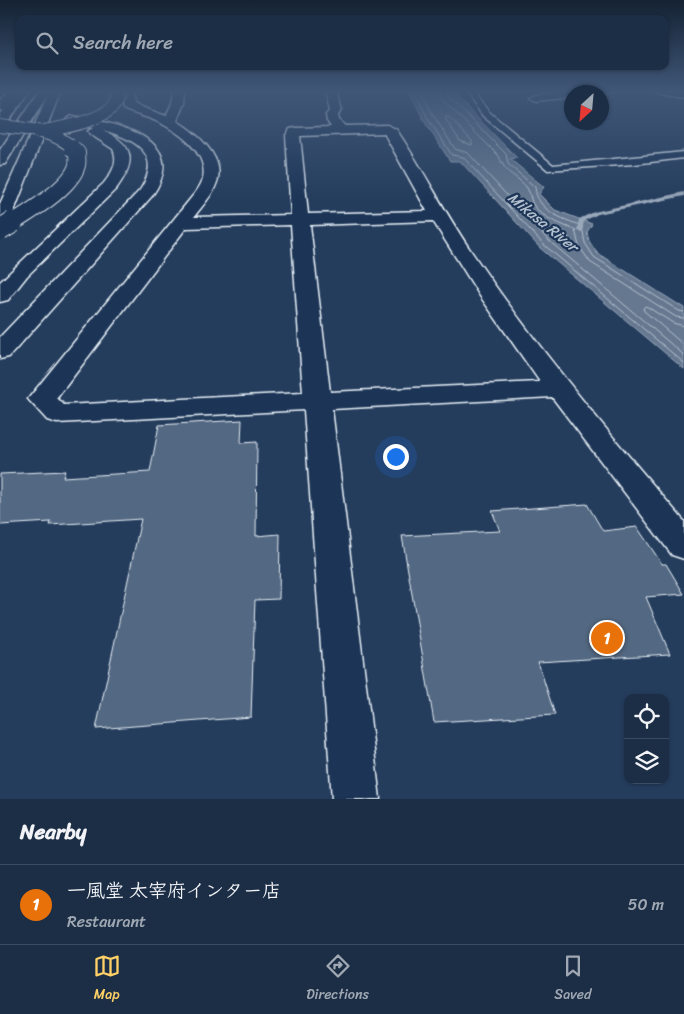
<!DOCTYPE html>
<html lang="en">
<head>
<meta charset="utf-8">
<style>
	body { margin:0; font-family:Sriracha,"Klee One",sans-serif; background:#293a51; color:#f1f3f6 }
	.controls { position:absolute; right:15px; bottom:15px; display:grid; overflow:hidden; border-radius:10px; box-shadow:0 1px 4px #0004 }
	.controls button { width:45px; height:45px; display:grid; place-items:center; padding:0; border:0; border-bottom:1px solid #3a4a5f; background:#1c2e46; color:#f1f3f6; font:25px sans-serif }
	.compass { position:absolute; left:564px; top:85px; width:45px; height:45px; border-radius:50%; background:#1c2e46; box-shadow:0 1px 4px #0004; rotate:206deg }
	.you { position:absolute; left:395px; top:456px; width:18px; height:18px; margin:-12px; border:4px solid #fff; border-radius:50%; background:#1a73e8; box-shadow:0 0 0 8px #1a73e833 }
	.badge { display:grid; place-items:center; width:32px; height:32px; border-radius:50%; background:#ffd166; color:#fff; font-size:16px; font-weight:700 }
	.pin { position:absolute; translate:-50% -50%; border:2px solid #fff; box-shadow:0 1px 5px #0006 }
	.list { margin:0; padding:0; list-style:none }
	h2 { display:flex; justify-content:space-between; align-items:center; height:65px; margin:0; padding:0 20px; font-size:21px }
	h2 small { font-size:16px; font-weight:400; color:#a0a8b3 }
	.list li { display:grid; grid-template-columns:32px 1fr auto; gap:15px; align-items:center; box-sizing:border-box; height:80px; padding:0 20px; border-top:1px solid #3a4a5f }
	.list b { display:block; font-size:19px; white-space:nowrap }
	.list p { margin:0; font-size:16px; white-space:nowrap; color:#a0a8b3 }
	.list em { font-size:16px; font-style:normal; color:#a0a8b3 }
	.icon { flex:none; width:28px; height:28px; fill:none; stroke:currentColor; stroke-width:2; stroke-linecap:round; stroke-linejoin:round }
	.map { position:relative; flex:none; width:684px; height:799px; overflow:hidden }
	.search { position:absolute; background:#1c2e46; box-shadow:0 1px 4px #0004; left:15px; right:15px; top:15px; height:55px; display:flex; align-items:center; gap:12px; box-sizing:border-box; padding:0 18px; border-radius:10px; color:#a0a8b3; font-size:19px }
	.sheet { height:145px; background:#1c2e46 }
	nav { display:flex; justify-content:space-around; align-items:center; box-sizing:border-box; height:70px; border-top:1px solid #3a4a5f; background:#1c2e46; font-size:14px; color:#a0a8b3 }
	nav a { display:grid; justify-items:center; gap:2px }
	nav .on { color:#ffd166 }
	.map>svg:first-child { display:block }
	.water { fill:#657890; stroke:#99a8ba }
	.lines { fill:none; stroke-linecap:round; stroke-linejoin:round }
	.shore { stroke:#b4c1ce; stroke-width:1 }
	.stream { fill:#99a8ba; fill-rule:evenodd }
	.building { fill:#536782; stroke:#e8f1f8 }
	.service-casing { stroke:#e8f1f8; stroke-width:3 }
	.minor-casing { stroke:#e8f1f8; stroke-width:3 }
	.trunk-casing { stroke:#e8f1f8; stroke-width:3 }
	.motorway-casing { stroke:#e8f1f8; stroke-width:3 }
	.service { fill:#1d3557; fill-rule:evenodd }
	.minor { fill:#1d3557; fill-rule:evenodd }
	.trunk { fill:#1d3557; fill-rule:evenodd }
	.motorway { fill:#1d3557; fill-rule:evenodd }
	.motorway-bridge-far2-casing { stroke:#e8f1f8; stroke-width:14; stroke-linecap:butt }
	.motorway-bridge-far1-casing { stroke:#e8f1f8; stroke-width:18; stroke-linecap:butt }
	.motorway-bridge-casing { stroke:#e8f1f8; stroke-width:23; stroke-linecap:butt }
	.motorway-bridge-far2 { stroke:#1d3557; stroke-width:12 }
	.motorway-bridge-far1 { stroke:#1d3557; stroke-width:16 }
	.motorway-bridge { stroke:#1d3557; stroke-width:21 }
	.labels { text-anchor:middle; stroke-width:4.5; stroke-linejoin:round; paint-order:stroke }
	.far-water-label { font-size:15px; font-style:italic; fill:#b4c1ce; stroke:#1d3557 }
</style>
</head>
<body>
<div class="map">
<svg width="684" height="799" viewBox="0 0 684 799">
	<rect width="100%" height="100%" fill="#253d5d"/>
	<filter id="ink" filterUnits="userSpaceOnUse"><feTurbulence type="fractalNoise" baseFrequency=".02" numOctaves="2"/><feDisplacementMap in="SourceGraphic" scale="10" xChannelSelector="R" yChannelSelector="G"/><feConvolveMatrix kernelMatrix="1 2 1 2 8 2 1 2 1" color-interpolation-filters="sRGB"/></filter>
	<g filter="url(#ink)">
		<path class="water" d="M409,90H450L517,158L510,159L544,187L539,194L555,210L592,224L587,232L589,241L597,253L684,308V369L540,248L460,161H450L424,121Z"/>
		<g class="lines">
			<path class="shore" d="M414,90L428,119L452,155L463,157L543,244L684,363
				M421,90L433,115L455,149L468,153L548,240L684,355
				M440,90L443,100L499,156C506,176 516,174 527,188C531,193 530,201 534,206C544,219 561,224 575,230L579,246L590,262L676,317L684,318
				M447,90L448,96L506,154L508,164L535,187C537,212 562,218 582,226L585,243L594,257L679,311L684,312
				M446,117H449L472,141V145L460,141L446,120Z
				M554,231L568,236L570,246H567L553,235Z
				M684,326L673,323L646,306L643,308L644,311L684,345"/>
			<path class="stream" d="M684,192V196L598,214L584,221L582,232L577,231L579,219L594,212Z"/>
		</g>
		<path class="building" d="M242,420L241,443L257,442L256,536L280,534L279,599L255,600L251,717L96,729L141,519L50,525L51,522L0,525V474L65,471L63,477L150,472L159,425Z
			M587,504L603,531L637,527L662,564H666L684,594L646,597L670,654L538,662L555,715L434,722L402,536L500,531L492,511Z"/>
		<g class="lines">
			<defs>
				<path id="service" d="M464,90H471L489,112L553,165L684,152V158L634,164L548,170L483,116Z"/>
				<path id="minor" d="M120,90H131L133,104L166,116L172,103L174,90H185L184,103L177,121C195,132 226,157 217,182C213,195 202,206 194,217L291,215L286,135L290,129L295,128L331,127L327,121L326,115L330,110L325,90H336L342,110L338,115L339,120L345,126L387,125L396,129C424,170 445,214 473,254C537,348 610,435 684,521V559L672,555L552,397L332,409L380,799H332L304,410L57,423L47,420L28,399L191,198C196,192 201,186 203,178C209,152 176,130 156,121C145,116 133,114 123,109ZM384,133L427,211L308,214L300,136ZM433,221L480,296L540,382L330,392L310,225ZM291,225L303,393L64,405L57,398L186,228Z
					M582,90H613L612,92L602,94L581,92Z
					M654,90L684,91V97L659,93Z
					M572,91L577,92H572V97L536,101L530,98L536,95Z"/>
				<path id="trunk" d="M10,90H22L4,110L0,111V100Z
					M50,90H61L9,224L6,228L0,229V204Z"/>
				<path id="motorway" d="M19,90H30L5,127L0,128V115Z
					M40,90H51L7,161L5,164L0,165V150Z
					M72,116C114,123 193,137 152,196L9,357L0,359V337L140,190C164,154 135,139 103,130C136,146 136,162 116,189L27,276L8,300L0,302V282L104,183C112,173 119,162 113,149L90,134L88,131L93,128L68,123L66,120Z"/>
			</defs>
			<use href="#service" class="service-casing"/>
			<use href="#minor" class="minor-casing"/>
			<use href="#trunk" class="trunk-casing"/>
			<use href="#motorway" class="motorway-casing"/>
			<use href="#service" class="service"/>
			<use href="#minor" class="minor"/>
			<use href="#trunk" class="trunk"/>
			<use href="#motorway" class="motorway"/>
			<defs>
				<path id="motorway-bridge-far2" d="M0,126C25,129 56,130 74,149
					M38,132C56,129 109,121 116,101C118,98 116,94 115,90"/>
				<path id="motorway-bridge-far1" d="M11,224C29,212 72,187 77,165C78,161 77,156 77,153L72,148"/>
				<path id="motorway-bridge" d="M0,230L13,222"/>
			</defs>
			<use href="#motorway-bridge-far2" class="motorway-bridge-far2-casing"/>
			<use href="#motorway-bridge-far1" class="motorway-bridge-far1-casing"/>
			<use href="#motorway-bridge" class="motorway-bridge-casing"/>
			<use href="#motorway-bridge-far2" class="motorway-bridge-far2"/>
			<use href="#motorway-bridge-far1" class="motorway-bridge-far1"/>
			<use href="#motorway-bridge" class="motorway-bridge"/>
		</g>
	</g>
	<linearGradient id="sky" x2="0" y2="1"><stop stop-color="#142233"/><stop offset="0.45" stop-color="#405778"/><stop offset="1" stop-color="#405778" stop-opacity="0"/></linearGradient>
	<rect width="684" height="202" fill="url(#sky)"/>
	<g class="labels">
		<g class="far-water-label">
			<text transform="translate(543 222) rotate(39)" y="5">Mikasa River</text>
		</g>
	</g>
</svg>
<div class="controls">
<button><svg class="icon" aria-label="locate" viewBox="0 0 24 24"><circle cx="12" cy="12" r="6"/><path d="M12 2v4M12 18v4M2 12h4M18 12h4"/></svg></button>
<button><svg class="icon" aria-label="layers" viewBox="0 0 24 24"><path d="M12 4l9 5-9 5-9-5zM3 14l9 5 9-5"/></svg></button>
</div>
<svg class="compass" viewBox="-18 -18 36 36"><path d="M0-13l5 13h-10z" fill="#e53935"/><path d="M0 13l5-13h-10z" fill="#a0a8b3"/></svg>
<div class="you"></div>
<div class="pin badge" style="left:607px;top:638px;background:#e8710a">1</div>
<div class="search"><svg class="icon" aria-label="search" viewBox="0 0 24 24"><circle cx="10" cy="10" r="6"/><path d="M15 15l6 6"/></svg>Search here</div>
</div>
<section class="sheet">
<h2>Nearby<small></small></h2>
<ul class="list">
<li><span class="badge" style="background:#e8710a">1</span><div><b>一風堂 太宰府インター店</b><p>Restaurant</p></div><em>50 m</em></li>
</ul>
</section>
<nav>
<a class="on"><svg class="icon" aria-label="map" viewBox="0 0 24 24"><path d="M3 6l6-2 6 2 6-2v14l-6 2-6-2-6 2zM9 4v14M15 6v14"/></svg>Map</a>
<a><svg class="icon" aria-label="directions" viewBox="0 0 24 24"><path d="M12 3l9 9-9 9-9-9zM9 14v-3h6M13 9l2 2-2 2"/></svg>Directions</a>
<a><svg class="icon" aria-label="saved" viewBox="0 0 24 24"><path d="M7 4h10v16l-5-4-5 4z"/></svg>Saved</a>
</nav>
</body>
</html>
